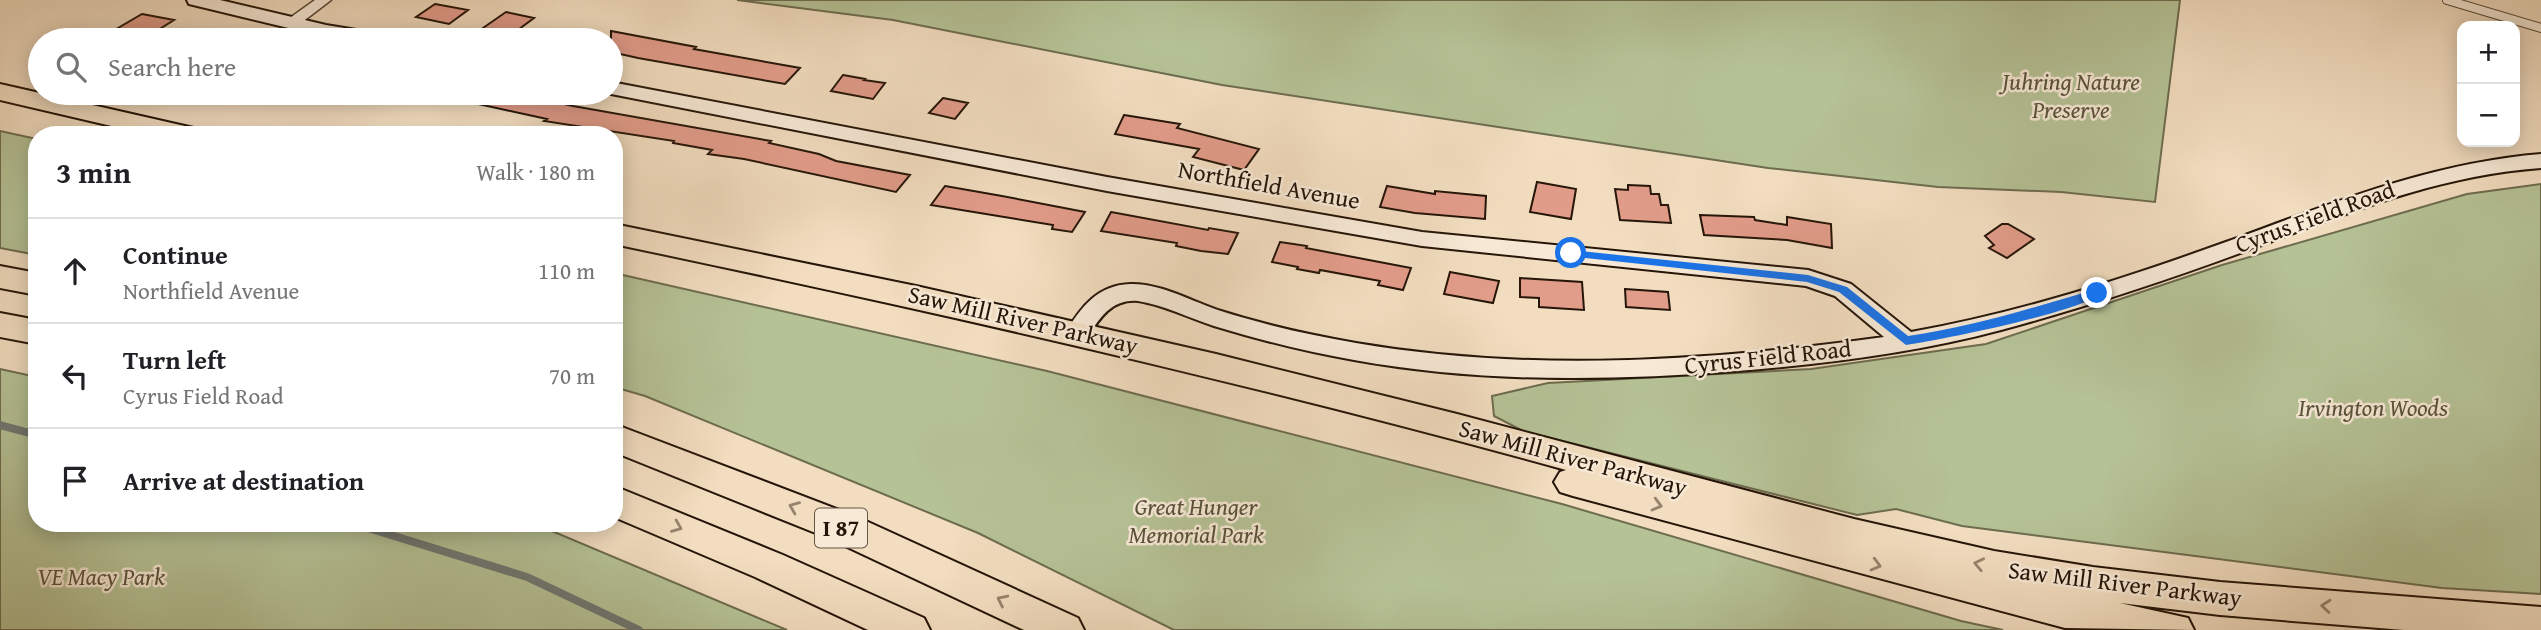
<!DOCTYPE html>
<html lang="en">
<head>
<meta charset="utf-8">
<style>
	body { margin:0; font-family:"Gentium Book Plus",serif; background:#f6f6f6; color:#202124 }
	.controls { position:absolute; right:21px; top:21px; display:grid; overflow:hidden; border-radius:14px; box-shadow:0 4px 18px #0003 }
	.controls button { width:63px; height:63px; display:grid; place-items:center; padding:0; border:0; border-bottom:2px solid #e0e0e0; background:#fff; color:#202124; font:35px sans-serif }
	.stop { position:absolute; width:21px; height:21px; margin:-16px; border:5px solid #1a73e8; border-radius:50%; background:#fff }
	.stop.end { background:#1a73e8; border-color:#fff; box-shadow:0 2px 7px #0008 }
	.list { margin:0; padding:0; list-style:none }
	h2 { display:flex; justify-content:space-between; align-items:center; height:91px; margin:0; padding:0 28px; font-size:30px }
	h2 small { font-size:23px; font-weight:400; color:#757577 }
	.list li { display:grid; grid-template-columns:46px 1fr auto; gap:21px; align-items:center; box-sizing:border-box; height:105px; padding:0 28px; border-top:2px solid #e0e0e0 }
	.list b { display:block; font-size:26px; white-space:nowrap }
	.list p { margin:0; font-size:23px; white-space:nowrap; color:#757577 }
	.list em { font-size:23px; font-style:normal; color:#757577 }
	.icon { flex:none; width:38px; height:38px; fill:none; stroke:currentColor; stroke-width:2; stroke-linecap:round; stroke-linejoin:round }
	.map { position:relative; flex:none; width:2541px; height:630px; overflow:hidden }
	.search { position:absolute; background:#fff; box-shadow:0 4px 18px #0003; left:28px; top:28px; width:595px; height:77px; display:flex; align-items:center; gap:18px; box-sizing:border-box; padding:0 24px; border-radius:38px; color:#757577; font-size:26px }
	.panel { position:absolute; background:#fff; box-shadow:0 4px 18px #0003; left:28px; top:126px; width:595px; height:406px; border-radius:28px }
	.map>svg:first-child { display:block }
	.green { fill:#b5c296; stroke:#6d6c4f; stroke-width:2 }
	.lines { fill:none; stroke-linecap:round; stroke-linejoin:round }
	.stream { stroke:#6e7873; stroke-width:8 }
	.building { fill:#e29c8a; stroke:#251508; stroke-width:2 }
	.lane-casing { stroke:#584736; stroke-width:10 }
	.street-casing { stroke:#584736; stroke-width:3 }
	.secondary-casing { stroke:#251508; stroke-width:4 }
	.highway-casing { stroke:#251508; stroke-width:4 }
	.lane { stroke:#f7e9d6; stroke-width:8 }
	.street { fill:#f7e9d6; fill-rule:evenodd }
	.secondary { fill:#f7e9d6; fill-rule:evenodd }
	.highway { fill:#f2ddc0; fill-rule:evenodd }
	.oneway { stroke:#96836d }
	.route { fill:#1a73e8 }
	.labels { text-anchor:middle; stroke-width:5; stroke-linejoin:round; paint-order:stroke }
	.shield { fill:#f7e9d6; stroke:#645546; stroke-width:2 }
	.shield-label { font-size:23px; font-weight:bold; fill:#251508 }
	.park-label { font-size:24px; font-style:italic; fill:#57523a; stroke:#f7e9d6 }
	.street-label { font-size:24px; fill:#251508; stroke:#f7e9d6 }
</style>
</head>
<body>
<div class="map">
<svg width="2541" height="630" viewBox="0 0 2541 630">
	<rect width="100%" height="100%" fill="#f2ddc0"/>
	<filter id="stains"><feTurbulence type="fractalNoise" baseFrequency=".00286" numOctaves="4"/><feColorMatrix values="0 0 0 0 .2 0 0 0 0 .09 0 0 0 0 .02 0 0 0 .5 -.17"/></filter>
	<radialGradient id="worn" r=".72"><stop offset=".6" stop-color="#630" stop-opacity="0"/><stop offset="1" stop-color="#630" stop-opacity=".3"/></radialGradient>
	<path class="green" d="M737,0H2180L2155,202L2061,192L1938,187L1768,168L1222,85L893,20Z
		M0,131L37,139V255L0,248Z
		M2541,184V594L2442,588L1962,526L1896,509L1857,515L1523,431L1494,416L1492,396L1548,383L1811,369L1986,344L2222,265L2467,194Z
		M614,273L1047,371L1562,504L1961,621L2003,630H1174L978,533L645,396L614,387Z
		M0,369L37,377V523H533L787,630H0Z"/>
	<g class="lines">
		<path class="stream" d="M0,425L37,435
			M352,523L527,577L639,630"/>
	</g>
	<path class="building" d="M435,4L468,10L449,24L416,17Z
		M506,12L534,18L511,35L483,28Z
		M142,14L174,20L150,35L118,28Z
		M611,31L696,47L694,49L800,68L785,84L638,58L611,52Z
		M843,75L865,79L864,80L885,83L873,99L831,91Z
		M470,93H515L573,106L771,141L769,143L819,154L836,161L910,175L896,192L744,159L708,154L712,150L673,143L674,141L544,121L547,119L469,102Z
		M943,98L968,103L955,119L929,113Z
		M1124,115L1180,124L1177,128L1259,149L1244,170L1193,157L1199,149L1115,134Z
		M1537,182L1576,189L1571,219L1530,212Z
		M1628,185L1650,186L1651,194H1659L1661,205H1668L1671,223L1620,220L1615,189L1628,190Z
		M945,186L1002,196L1085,212L1072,232L1052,229L1053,225L931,205Z
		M1387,186L1435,194V191L1486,196L1485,219L1415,213L1380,207Z
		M1111,212L1208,230L1209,228L1238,233L1228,254L1201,251L1176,246L1177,243L1101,231Z
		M1700,215L1754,217L1755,220L1787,225V217L1831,224L1832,248L1787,240L1704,235Z
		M2002,224H2008L2034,239L2007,258L1989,248L1994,245L1985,236Z
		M1280,242L1307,246L1306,248L1411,268L1403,290L1378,285L1380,281L1320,270L1319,273L1297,269L1298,267L1272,262Z
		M1450,272L1499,281L1493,303L1444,294Z
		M1520,278L1582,282L1584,310L1539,307V298L1520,297Z
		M1625,289L1668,292L1670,310L1626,307Z"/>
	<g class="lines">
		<defs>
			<path id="lane" d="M2447,0L2541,28"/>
			<path id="street" d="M315,0H331L297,26H287V20Z"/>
			<path id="secondary" d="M187,0H220L326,25L381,34L391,40H347L326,37L189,4Z
				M611,82L1107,177L1422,232L1808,270L1851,284L1911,332C2019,313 2123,279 2226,242C2330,204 2430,163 2541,154V168C2433,176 2343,215 2243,252C2164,281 2083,308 2001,330C1915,353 1826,364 1737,371C1609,381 1481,383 1354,360C1307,352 1260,340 1214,326C1189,318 1164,305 1138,301C1112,299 1100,317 1087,338L1078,341L1069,338L1066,332C1081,307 1098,285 1130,284C1161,283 1193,302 1221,311C1265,325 1310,335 1356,343C1531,373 1709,361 1884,337L1835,296L1806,286L1422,246L1107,191L606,93H611Z"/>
			<path id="highway" d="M0,84L198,129L202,135H150L0,100Z
				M614,224L916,286L1216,354L1457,414L1854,519L1994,551L2093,567L2220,582L2541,607V630H2404L2220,615L2120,603L2188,618L2194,630L2065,628L1573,496L1560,492L1554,482L1560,472L1566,470C1251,383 934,311 614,244Z
				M0,266L37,273V295L0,288Z
				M0,313L37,320V344L0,337Z
				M614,424L855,516L1078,618L1084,630H1024L828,538L614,452Z
				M614,486L783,555L924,618L930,630H868L755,577L614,517Z"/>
		</defs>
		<use href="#lane" class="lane-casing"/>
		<use href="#street" class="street-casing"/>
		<use href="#secondary" class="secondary-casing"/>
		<use href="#highway" class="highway-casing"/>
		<use href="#lane" class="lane"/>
		<use href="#street" class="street"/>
		<use href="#secondary" class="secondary"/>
		<use href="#highway" class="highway"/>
	</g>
	<defs><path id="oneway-chevron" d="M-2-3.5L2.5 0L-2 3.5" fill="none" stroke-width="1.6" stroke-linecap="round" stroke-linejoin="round" transform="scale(1.75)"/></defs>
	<g class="oneway">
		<use href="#oneway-chevron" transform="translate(1657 505) rotate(15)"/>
		<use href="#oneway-chevron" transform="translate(794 507) rotate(-158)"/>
		<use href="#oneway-chevron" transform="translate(677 527) rotate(22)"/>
		<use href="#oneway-chevron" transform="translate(1979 564) rotate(-168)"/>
		<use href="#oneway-chevron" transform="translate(1876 565) rotate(15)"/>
		<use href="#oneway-chevron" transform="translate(1002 600) rotate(-154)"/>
		<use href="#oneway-chevron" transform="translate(2326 606) rotate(-175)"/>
	</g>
	<path class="route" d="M1571,250L1808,275L1847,287L1908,336C1973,327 2034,307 2097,289L2102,293C2081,312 1940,340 1906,345L1839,292L1807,282L1567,256V251Z"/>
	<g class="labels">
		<rect class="shield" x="815" y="508.5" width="52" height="39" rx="5"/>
		<g class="shield-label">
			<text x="841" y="536">I 87</text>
		</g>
		<g class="park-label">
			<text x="2071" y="90">Juhring Nature<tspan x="2071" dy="28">Preserve</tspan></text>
			<text x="2373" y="416">Irvington Woods</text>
			<text x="1196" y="515">Great Hunger<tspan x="1196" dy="28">Memorial Park</tspan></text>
			<text x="101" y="585">VE Macy Park</text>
		</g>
		<g class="street-label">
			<text transform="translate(1269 185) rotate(10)" y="8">Northfield Avenue</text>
			<text transform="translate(2315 217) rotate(-20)" y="8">Cyrus Field Road</text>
			<text transform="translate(1023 320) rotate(13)" y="8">Saw Mill River Parkway</text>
			<text transform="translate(1768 357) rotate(-6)" y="8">Cyrus Field Road</text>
			<text transform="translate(1573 458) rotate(15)" y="8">Saw Mill River Parkway</text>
			<text transform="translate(2125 584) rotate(7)" y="8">Saw Mill River Parkway</text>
		</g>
	</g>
	<rect width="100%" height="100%" filter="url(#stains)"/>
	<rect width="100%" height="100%" fill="url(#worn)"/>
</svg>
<div class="controls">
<button>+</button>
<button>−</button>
</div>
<div class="stop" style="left:1571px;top:253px"></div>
<div class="stop end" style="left:2097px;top:293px"></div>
<div class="search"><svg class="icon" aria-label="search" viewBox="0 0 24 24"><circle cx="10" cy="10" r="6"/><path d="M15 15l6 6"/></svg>Search here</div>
<section class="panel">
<h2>3 min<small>Walk · 180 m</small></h2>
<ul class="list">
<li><svg class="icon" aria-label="ahead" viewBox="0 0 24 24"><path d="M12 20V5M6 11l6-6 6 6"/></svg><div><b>Continue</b><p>Northfield Avenue</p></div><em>110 m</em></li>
<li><svg class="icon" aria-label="left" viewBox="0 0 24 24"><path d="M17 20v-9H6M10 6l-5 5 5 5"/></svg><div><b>Turn left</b><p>Cyrus Field Road</p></div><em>70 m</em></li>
<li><svg class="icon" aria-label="arrive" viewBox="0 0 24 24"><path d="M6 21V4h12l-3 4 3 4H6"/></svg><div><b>Arrive at destination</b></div></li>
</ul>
</section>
</div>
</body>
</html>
